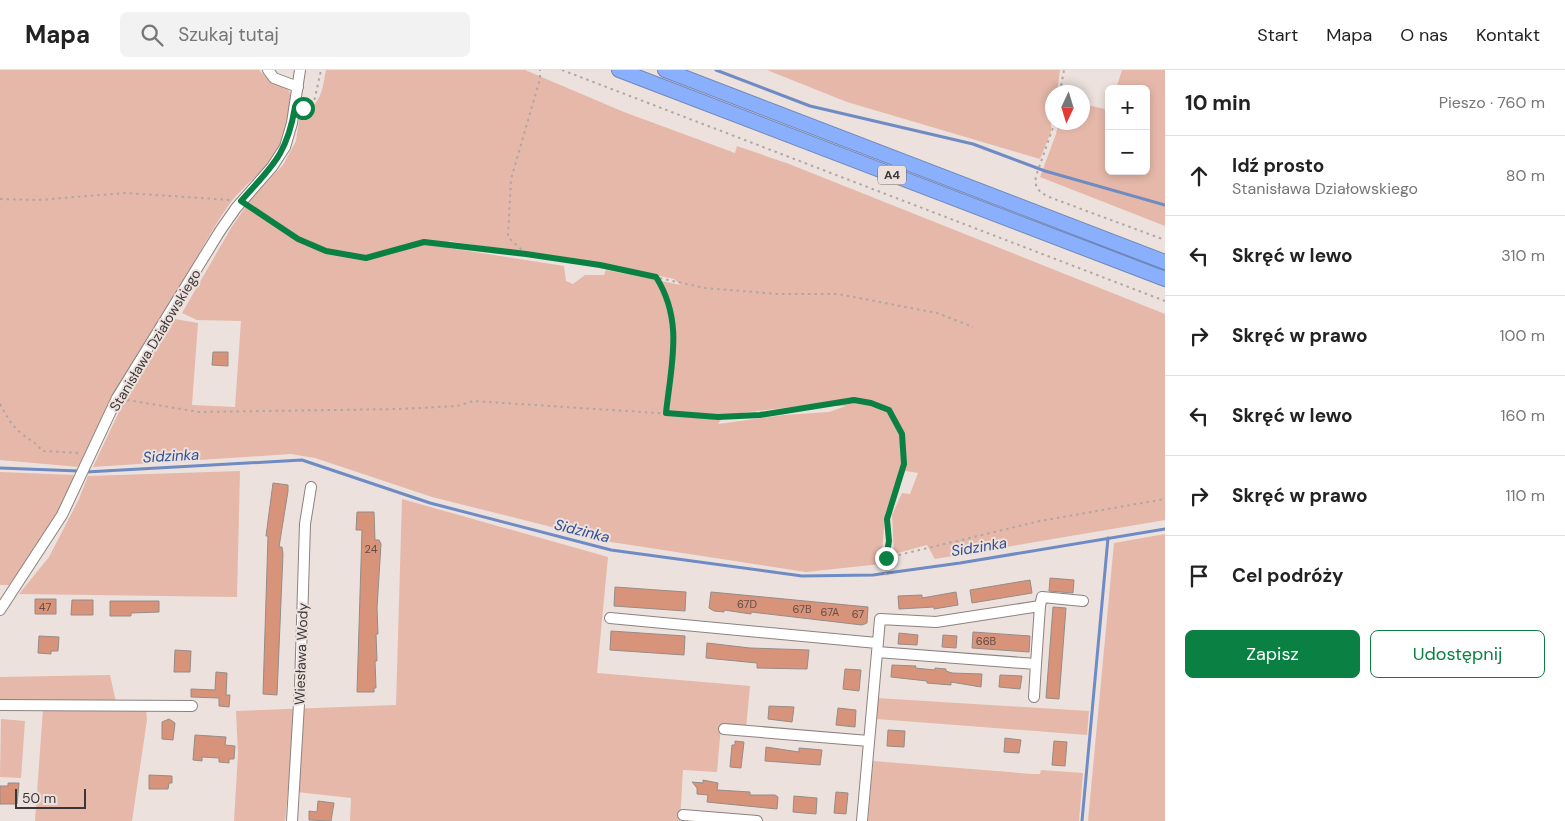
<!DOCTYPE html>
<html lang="pl">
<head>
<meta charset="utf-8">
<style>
	body { margin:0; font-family:"DM Sans",sans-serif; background:#f2f2f2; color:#222 }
	.controls { position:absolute; right:15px; top:15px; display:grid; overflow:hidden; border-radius:8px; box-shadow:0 2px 8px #0003 }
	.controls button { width:45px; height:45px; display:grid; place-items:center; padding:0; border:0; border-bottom:1px solid #e0e0e0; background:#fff; color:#222; font:25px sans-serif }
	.compass { position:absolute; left:1045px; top:15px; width:45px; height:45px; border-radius:50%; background:#fff; box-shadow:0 2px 8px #0003; rotate:184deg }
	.scale { position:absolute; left:15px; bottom:12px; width:71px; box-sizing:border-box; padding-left:5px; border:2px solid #3c3736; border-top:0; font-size:14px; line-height:18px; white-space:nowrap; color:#3c3736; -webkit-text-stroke:4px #ece1dd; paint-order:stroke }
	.stop { position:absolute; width:15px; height:15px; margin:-11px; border:4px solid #0b8043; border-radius:50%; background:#fff }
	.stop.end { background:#0b8043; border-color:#fff; box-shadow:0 1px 5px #0008 }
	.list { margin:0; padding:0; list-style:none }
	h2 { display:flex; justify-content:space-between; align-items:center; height:65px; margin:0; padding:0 20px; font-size:21px }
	h2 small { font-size:16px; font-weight:400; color:#767676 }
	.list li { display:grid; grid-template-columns:32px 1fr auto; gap:15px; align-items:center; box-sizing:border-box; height:80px; padding:0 20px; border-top:1px solid #e0e0e0 }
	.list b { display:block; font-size:19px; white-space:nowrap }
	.list p { margin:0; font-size:16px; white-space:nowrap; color:#767676 }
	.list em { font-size:16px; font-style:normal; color:#767676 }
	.actions { display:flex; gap:10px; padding:15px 20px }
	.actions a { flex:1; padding:11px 0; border:1px solid #0b8043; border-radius:8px; text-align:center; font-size:18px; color:#0b8043 }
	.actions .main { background:#0b8043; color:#fff }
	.icon { flex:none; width:28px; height:28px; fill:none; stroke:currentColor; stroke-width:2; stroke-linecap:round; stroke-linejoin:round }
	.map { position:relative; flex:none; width:1165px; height:751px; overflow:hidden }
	header { display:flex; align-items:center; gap:30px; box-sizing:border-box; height:70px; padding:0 25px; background:#fff; border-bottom:1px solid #e0e0e0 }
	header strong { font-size:24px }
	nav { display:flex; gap:28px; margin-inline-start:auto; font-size:18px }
	.search { width:350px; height:45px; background:#f2f2f2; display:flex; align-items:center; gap:12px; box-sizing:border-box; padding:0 18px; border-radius:8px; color:#767676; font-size:19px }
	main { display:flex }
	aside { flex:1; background:#fff }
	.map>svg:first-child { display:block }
	.green { fill:#e5b8a9; fill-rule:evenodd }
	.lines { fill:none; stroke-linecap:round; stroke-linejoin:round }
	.stream { stroke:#6f8bc3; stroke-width:3 }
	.building { fill:#d8937b; stroke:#968c88 }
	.minor-casing { stroke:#8c827e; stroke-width:12 }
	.highway-casing { stroke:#6f86b7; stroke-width:16 }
	.path { stroke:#b0a7a4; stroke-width:2; stroke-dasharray:2.5 4; stroke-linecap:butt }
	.minor { stroke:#fff; stroke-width:10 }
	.highway { stroke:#8ab0fd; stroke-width:14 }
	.route { stroke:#0b8043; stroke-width:6 }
	.labels { text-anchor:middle; stroke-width:4; stroke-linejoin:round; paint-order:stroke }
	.number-label { font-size:11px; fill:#634e47 }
	.shield { fill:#ece1dd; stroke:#716a68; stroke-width:1 }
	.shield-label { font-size:12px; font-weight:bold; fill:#3c3736 }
	.street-label { font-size:14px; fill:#3c3736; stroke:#ece1dd }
	.water-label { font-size:15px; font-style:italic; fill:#2f4e94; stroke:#ece1dd }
</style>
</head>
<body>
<header>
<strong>Mapa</strong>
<div class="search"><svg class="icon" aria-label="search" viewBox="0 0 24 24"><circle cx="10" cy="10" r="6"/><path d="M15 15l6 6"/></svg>Szukaj tutaj</div>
<nav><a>Start</a><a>Mapa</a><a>O nas</a><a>Kontakt</a></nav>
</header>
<main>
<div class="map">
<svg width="1165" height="751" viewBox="0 0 1165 751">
	<rect width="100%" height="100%" fill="#ece1dd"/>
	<path class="green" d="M0,0H259L268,9L287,18C298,31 287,62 280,76C269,100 243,114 228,136C208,165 192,197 174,228C140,284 104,336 79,397L0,390Z
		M326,0H525L624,42L735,83L737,76L789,94L1165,244V450L935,489L927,475L894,484L892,445L902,423L910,424L918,403L900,400L885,445L881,494L806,502L611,472L432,427L315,388L291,384L93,397L126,327L175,249L198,253L192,335L235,337L241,251L197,250L182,243L231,158L251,129L283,95L296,71L300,44C321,36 322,21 326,0ZM449,171L605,195L674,209L681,215L606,200L604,205H585L573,214L566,211L564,196L449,178ZM800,336H846L829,342L784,345L718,354L724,345Z
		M767,0H1060L1057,22H1052L1051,62L1040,89L847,32Z
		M1122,0H1165V156L1040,107L1056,64L1058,53L1082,52L1083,34L1109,40V101H1146V19H1116Z
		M240,401L237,527L19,524L49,487L79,429L88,406Z
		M0,402L74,405L68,425L53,457L9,515H0Z
		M402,429L608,487L597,603L750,616L746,658L721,656L717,702L683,700L680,751H350L351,728L288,721L285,751H234L238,684L236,641L396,635Z
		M1165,464V751H1088L1114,473Z
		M110,605L116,632L0,630V607Z
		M877,628L1089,641L1087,665L877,649Z
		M43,639H146L147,650L132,751H35Z
		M1,649L25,651L21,708L0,707Z
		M873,691L1032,704H1040L1041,700L1083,703L1079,751H868Z"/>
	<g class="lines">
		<path class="stream" d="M716,0L810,36L973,74L1045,101L1165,135
			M0,398L79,401
			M86,402L302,390L430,433L611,480L802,506L873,505L960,493L1165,459
			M1082,751L1108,468"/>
	</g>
	<path class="building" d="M213,282H228V296L212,295Z
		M273,413L288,415V421L279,477H282L283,484L277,625L263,624L268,466H266Z
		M357,442H374L375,470H379L381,474L377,538L378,564H376L377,591H375L376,618H374V622H357L362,460H356Z
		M1050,508L1074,510L1073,523L1049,521Z
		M1030,510L1032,523L972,533L970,520Z
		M615,517L686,522L685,541L614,536Z
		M711,522L868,537L867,553L862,555L751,542V544L724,540V542L714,541L709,538Z
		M956,522L958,535L934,539V537L899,539L898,526L922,525V528Z
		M35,529H56V544H35Z
		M72,530H93V545H71Z
		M110,531H159V542L131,543V546H110Z
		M1053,537L1066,538L1059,629L1046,628Z
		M611,561L685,566L684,585L610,580Z
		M973,562L1030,566L1029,582L972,578Z
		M899,563L918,565L917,575L898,574Z
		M943,565L957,566L956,578L942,577Z
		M39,566L59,567L58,581H51V584L38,583Z
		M707,573L750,578L809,580L807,599L757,598V593L706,588Z
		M175,580L191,581L190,602H174Z
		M892,595L916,596L915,598L935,600V598L946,599V601L952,603L982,604L981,617L951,612V615L927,613V611L891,607Z
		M845,599L861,600L859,621L843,619Z
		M216,602L227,603L226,625H230L229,637L219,636V628L191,627V619L215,620Z
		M1000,605L1022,606L1020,619L999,617Z
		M769,636L794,637L792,652L768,649Z
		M838,638L856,640L855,657L836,655Z
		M169,649L175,653L173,670L162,669V652Z
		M888,660L905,661L904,677L887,676Z
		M195,665L226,667L225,675L235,676L234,689H229V693L219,692V688L202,687V691L193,690Z
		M1005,668L1021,670L1019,683L1004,682Z
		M735,671L744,672L741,698L730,697L732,675H735Z
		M1054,671L1067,672L1065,696L1052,695Z
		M766,677L799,682V678L822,680L820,695L765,691Z
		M149,705L172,706V713H169L168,719H149Z
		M703,710L718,713L717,720L750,722V725H775L778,727L777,739L707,732L708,725L697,724V718L692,712L703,713Z
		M8,713H19L17,734H0V716H8Z
		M836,722L848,723L846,744L834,743Z
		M794,726L817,728L816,744L793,742Z
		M318,731L334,733L331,751L309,750V741L317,742Z"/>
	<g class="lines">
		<defs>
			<path id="minor" d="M268,0L274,8L298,17
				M1040,536L1042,527L1083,531
				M0,540L62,445L117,328L220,161L236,138L272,97L285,77L292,53L300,0
				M610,548L877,573
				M1034,627L1036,594
				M0,635L192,636
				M724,659L869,671
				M683,745L757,751
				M292,751L300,617L305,454L311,417
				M862,751L880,549L936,552L1040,536L1036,594L877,582"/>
			<path id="highway" d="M619,0L1165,209
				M665,0L1165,192"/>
		</defs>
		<use href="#minor" class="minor-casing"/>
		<use href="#highway" class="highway-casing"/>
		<path class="path" d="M562,0L1165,231
			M1060,22L1064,0
			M305,38L314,32L321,0
			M1055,52L1036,106C1034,118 1039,122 1049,127L1165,170
			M0,129L38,130L125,123L231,130
			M249,136L298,169L326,181L367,188L424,172L599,195L705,218L778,224H838L937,243L973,257
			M526,184L508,167L511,109L540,9V0
			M657,207C684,250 671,296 666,343
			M127,330L199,342L400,339L457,336L473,331L718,347L760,345L855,330L871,333L889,340L902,364L904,394L887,449L889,471L885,509
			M0,334C6,345 11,355 21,363C30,371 34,370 42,381L80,383
			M886,488L1040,451L1165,429"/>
		<use href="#minor" class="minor"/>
		<use href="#highway" class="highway"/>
	</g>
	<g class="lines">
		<path class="route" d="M303,38L295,37C287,85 272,96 241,131L298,169L326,181L366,188L424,172L526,184L600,195L656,207C684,251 671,295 666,343L718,347L760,345L854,330L871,333L889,340L902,364L904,394L887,449L889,471L886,488"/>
	</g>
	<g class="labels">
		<g class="number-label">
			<text x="371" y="483">24</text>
			<text x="747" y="538">67D</text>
			<text x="45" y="541">47</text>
			<text x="802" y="543">67B</text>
			<text x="830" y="546">67A</text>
			<text x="858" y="548">67</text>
			<text x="986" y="575">66B</text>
		</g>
		<rect class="shield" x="878" y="95.5" width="28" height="19" rx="4"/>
		<g class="shield-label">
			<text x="892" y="109">A4</text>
		</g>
		<g class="street-label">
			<text transform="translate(155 270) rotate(-59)" y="5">Stanisława Działowskiego</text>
			<text transform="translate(301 584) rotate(-88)" y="5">Wiesława Wody</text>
		</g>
		<g class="water-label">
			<text transform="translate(171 386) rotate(-3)" y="5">Sidzinka</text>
			<text transform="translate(582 461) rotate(14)" y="5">Sidzinka</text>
			<text transform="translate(979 477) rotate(-9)" y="5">Sidzinka</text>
		</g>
	</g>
</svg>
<div class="controls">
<button>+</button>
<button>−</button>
</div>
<svg class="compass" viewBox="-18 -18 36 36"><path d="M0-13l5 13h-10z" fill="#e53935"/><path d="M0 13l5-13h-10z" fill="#767676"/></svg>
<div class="scale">50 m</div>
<div class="stop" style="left:303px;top:38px"></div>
<div class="stop end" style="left:886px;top:488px"></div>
</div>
<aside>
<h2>10 min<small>Pieszo · 760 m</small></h2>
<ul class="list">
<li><svg class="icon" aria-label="ahead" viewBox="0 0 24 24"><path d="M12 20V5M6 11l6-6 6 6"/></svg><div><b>Idź prosto</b><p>Stanisława Działowskiego</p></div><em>80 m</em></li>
<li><svg class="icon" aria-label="left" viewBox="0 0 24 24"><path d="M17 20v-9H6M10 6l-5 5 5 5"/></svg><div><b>Skręć w lewo</b></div><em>310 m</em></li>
<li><svg class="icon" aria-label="right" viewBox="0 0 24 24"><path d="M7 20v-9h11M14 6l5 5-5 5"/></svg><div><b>Skręć w prawo</b></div><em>100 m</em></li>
<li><svg class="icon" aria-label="left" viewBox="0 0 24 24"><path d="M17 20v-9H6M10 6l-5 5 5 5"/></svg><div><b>Skręć w lewo</b></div><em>160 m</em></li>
<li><svg class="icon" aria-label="right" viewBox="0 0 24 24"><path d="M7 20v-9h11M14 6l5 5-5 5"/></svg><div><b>Skręć w prawo</b></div><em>110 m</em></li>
<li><svg class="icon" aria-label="arrive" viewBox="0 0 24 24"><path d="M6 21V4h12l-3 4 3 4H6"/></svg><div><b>Cel podróży</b></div></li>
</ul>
<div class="actions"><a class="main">Zapisz</a><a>Udostępnij</a></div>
</aside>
</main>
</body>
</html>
